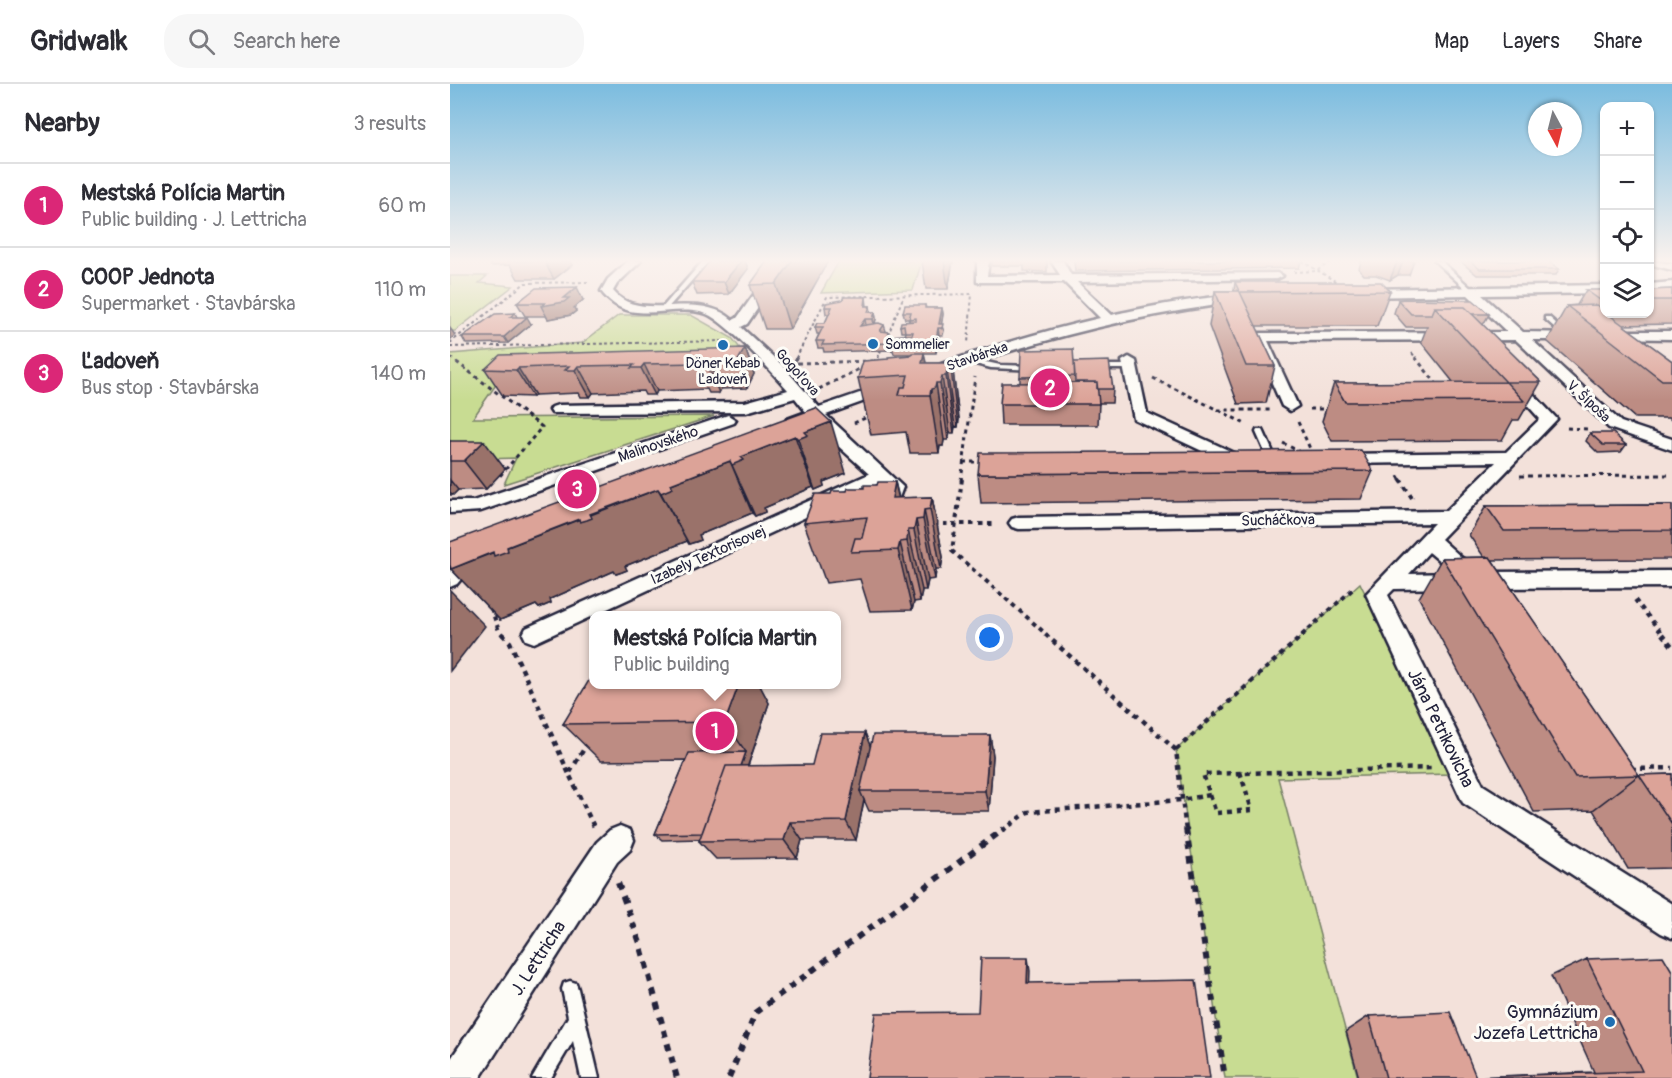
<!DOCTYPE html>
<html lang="en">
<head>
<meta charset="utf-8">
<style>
	body { margin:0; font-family:Pangolin,sans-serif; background:#f7f7f7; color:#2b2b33 }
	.controls { position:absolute; right:18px; top:18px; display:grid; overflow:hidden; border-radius:12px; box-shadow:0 2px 4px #0004 }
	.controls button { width:54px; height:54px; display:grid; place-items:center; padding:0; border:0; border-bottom:2px solid #e1e1e2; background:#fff; color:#2b2b33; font:30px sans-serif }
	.compass { position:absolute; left:1078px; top:18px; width:54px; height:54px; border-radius:50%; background:#fff; box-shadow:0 2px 4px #0004; rotate:173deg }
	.you { position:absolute; left:540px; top:554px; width:21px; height:21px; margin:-15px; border:4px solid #fff; border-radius:50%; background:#1a73e8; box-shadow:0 0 0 9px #1a73e833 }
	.badge { display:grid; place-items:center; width:39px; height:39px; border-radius:50%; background:#db2777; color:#fff; font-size:20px; font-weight:700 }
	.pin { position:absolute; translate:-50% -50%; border:3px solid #fff; box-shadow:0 2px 6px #0006 }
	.popup { position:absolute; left:139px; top:527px; width:252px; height:78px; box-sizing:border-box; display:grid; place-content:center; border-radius:12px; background:#fff; filter:drop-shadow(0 2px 4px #0005); font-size:20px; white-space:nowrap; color:#7c7c81 }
	.popup b { font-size:22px; color:#2b2b33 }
	.popup::after { content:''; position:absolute; left:50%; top:100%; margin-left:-12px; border:12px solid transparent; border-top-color:#fff }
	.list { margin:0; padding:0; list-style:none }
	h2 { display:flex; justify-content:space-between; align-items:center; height:78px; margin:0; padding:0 24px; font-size:26px }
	h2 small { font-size:20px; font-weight:400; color:#7c7c81 }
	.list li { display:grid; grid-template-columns:39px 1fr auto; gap:18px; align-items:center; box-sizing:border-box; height:84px; padding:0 24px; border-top:2px solid #e1e1e2 }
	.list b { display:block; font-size:22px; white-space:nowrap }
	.list p { margin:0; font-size:20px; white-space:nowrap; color:#7c7c81 }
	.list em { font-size:20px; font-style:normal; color:#7c7c81 }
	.icon { flex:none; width:33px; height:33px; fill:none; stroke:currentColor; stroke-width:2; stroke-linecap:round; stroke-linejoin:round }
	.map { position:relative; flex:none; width:1222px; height:994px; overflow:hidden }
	header { display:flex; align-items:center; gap:36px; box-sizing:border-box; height:84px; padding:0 30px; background:#fff; border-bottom:2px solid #e1e1e2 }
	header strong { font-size:28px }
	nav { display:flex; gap:33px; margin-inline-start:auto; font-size:21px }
	.search { width:420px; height:54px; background:#f7f7f7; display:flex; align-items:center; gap:15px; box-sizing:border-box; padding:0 21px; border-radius:24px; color:#7c7c81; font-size:22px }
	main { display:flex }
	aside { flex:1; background:#fff }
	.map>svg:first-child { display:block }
	.green { fill:#c8dc92; stroke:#757f66; stroke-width:1.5 }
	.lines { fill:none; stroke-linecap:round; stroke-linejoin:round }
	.service-casing { stroke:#22223b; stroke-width:5 }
	.minor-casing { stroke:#22223b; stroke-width:5 }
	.path-far4 { stroke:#22223b; stroke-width:2; stroke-dasharray:3 3; stroke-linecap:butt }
	.path-far3 { stroke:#22223b; stroke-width:3; stroke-dasharray:4 4; stroke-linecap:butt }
	.path-far2 { stroke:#22223b; stroke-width:4; stroke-dasharray:4.5 4.5; stroke-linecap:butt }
	.path-far1 { stroke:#22223b; stroke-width:4.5; stroke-dasharray:5 5; stroke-linecap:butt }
	.path { stroke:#22223b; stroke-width:6; stroke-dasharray:7 7; stroke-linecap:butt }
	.service { fill:#fdfcf7; fill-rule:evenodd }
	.minor { fill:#fdfcf7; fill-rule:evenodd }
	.wall { fill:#bd8c83; stroke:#22223b; stroke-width:1.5 }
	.shaded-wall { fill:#9a726a; stroke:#22223b; stroke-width:1.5 }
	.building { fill:#dca398; stroke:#22223b; stroke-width:1.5 }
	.poi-dot { fill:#1f6fb2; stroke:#fdfcf7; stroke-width:2 }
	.labels { text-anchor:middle; stroke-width:6; stroke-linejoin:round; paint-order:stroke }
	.far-poi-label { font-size:14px; fill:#22223b; stroke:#fdfcf7; text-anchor:start }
	.far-street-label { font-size:14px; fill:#22223b; stroke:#fdfcf7 }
	.street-label { font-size:15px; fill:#22223b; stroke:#fdfcf7 }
	.near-street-label { font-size:18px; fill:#22223b; stroke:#fdfcf7 }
	.near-poi-label { font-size:18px; fill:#22223b; stroke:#fdfcf7; text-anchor:end }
</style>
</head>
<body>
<header>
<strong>Gridwalk</strong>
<div class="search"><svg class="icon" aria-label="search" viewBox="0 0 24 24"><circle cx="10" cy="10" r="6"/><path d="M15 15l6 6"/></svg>Search here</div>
<nav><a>Map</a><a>Layers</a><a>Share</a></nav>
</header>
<main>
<aside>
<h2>Nearby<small>3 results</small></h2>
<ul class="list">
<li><span class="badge">1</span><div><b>Mestská Polícia Martin</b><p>Public building · J. Lettricha</p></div><em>60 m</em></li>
<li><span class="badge">2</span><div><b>COOP Jednota</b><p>Supermarket · Stavbárska</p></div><em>110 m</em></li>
<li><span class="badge">3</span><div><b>Ľadoveň</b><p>Bus stop · Stavbárska</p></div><em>140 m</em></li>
</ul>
</aside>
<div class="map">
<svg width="1222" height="994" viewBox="0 0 1222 994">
	<rect width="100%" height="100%" fill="#f3e1da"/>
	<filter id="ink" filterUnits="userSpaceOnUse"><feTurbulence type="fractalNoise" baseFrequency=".0167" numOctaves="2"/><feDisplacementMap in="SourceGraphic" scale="12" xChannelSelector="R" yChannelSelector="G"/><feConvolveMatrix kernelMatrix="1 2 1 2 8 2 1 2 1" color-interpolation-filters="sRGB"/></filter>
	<g filter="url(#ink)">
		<path class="green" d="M389,177H472L463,206L371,209Z
			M0,192H37L29,199L63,202L5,247H0Z
			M169,231H241L282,254L297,273L54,289L23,334L264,332L54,400L66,374L0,376V270L132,259Z
			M910,499L1003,690L828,694L908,994H775L726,666Z"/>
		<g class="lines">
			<defs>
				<path id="service" d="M253,177H259L215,227H211V225Z
					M985,177H991L1024,207V209H1020Z
					M1095,233H1099L1117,249V251H1113L1095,235Z
					M514,273L550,281L584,282L588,284L584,286L541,284L514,277Z
					M642,281H681L685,283L681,285H642Z
					M807,346H813L814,348L826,375L825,377L822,378L818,375L806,348Z
					M120,897L126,899L128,905L149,994H131L123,957L101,994H82L118,933L112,905L114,899Z"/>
				<path id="minor" d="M178,177H191L167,200L163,207C190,240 247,204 283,236L287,234L328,177H340L297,240L291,243L331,280L369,323L433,301H443L446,304L443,307L376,331L453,403L444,427H430L428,423L435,404L429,399L84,559L76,556L73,550L76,544L419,390L376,351L363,336L343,343L337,341L335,338L337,335L356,328L345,314L296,328L102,329L100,326L102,323L108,321L295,318L338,306C322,288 274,235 254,229C218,219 179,245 151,207L158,195Z
					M527,177H539L537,192L610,191L601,177H613L621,191L827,189L833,192L827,195L627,198L662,231C682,226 788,205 798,214L792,218C685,230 583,257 481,293H471L469,290L471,287C530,266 589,248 650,234L614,198H527Z
					M1200,177L1222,180V186L1200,180Z
					M1222,198V206H1200V200Z
					M1154,201V209L1032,211L1073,248L1132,249L1134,252L1127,256H1082L1171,338L1222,355V366L1159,344L1066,256L818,257L848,322L840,327L832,322L802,253L809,249L1057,248L1018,211L913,213L907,209L913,205Z
					M1159,247H1222V255L1154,254L1152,251L1154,248Z
					M679,273L686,277L697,329L789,371L797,372L800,376L797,380H780L684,335L672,277Z
					M1061,291L1066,292L1107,335L991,455L1012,474L1038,488L1222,487V503L1035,504L1017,496L1014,501L1007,504L944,505L938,511L1033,701L1222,820V854L1211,849L1013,719L916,510L984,439L569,445L562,443L559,439L562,435L569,433L996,427L1046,378L888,380L882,379L879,375L882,371L888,370L1056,368L1090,335L1054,295ZM979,468L1004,489L959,490Z
					M278,331L286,336L284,339L31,427L0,429V417H23Z
					M8,457L15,459L23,481L7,500L0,503V482L2,479L0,461Z
					M170,742L180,746L184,756L180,766L167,778L30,994H0V976L147,758L160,746Z"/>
			</defs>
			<use href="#service" class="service-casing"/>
			<use href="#minor" class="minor-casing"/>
			<path class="path-far4" d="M852,177L890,200
				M844,188L866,187L883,177
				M438,251L454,211
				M0,259L75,199L140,198
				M0,263L272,257
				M962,269L966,274
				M346,274L377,213L522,210L518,259
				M428,274L432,263"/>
			<path class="path-far3" d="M0,273L92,343L49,393
				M965,273L989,303
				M345,277L347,273
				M347,279L424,277
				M423,279L429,273
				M703,294L768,326H820
				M369,305L413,283
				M860,325H880
				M769,326L797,341
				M848,338L862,369
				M404,339L422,331
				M1117,344L1138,345
				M833,359L850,368
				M513,378H533
				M948,392L951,397
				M1070,392L1222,391
				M511,397L525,293"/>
			<path class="path-far2" d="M512,395L502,467L597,551
				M950,395L962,414
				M484,440H546
				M1185,516L1213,551
				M41,524L49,547L53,551
				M852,551L903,505"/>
			<path class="path-far1" d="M52,550L60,558L119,690
				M595,550L726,666L736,747
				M1212,550L1222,562
				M138,658L119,690L145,745
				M726,666L854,550
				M1181,685L1222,684
				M760,711L766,729L802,726L790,688
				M552,747L578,728L731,716L760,711L753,690L984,684"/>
			<path class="path" d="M736,745L775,994
				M168,799L190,859L227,994
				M279,994L306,928L554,745"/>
			<use href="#service" class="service"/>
			<use href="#minor" class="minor"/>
		</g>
		<path class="wall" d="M39,177H120L122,181L104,195H68L60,181L41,182Z
			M260,177H295L298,185L279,210L247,211L242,198Z
			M378,177L340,245H315L300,201Z
			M472,177H503L498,205H476Z
			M542,177H597V188L574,187V182H542Z
			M624,177H851L849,184L625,187Z
			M911,177H964L959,191H948L940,196L926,191H914L909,185Z
			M1010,177H1098L1109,185L1106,191H1027Z
			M785,198L940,207L927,242H806L825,282L816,319L788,320L759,242L765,207H784Z
			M1222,205V240L1173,241L1222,277V337L1219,334H1185L1097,257L1117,222L1127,221L1136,206H1155V230H1200V206Z
			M416,213L417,222H420L421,228H425L426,235L425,239L434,241L436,247L440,252L456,251L455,248H451L450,242L459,237V235H455L453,228L475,221L476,224H492L493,230L491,240L494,247L493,251H489L486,269H474L476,279H502L509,335L508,343L505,342L504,349H500L498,356H494L493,362H490L489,369H460L456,348L421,351L408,294L438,275L461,271V270H444L443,266L374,268L373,264H368L366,257L369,250H367L365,243L375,239L379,230H376L375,223Z
			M133,216L124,224L126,227L121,231L98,235L96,232H75L67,219Z
			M948,216L1039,230L1033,241L1091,298L1069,336H1063L1052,356L882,357L872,337L884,299H1004L971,258L977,243H956L944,229Z
			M65,229L67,233L81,240L58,259L16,260L12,253Z
			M295,264L304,290L297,304L271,305L269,309H259L257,305L207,307L205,311H195L193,307L143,309L140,313H131L129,309L85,311L83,313L53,312L35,285Z
			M624,278L663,305L662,319H649L648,341H551L550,320L570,299V293Z
			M366,324L396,389L373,398L374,402L365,406L363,403L314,424L315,428L305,432L302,429L249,451L251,456L246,458L239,460L237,457L175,482L177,486L172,488L166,490L164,487L100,515L101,519L89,524L86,521L50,536L1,485Z
			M1140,349L1176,361L1171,368L1148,369L1136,357Z
			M0,357L55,385L36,405L8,406L3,411H0Z
			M923,387L911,415L531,419L528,390Z
			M445,398L449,414L482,413L493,473L491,485H486L485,495L478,496L476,506H472L470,517L464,518L462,526L420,527L410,495L376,499L354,439L381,410Z
			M1222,421V475L1042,476L1189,691L1143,726L1084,728L969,514L992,474L1034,473L1019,451L1036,422Z
			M144,600H309L319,619L298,682L362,681L415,649L420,662L540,651L543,672L539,727H419L414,716L406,756H352L347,774L266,775L249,757L250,755L212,756L205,750L236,676L151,677L113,640Z
			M1222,690V784L1178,785L1143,726L1189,691Z
			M1137,875L1222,994H909L896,947L919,932L1026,993L1144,988L1101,892Z"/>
		<path class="shaded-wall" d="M94,177H120L122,181L104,195Z
			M291,177H295L298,185L279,210L274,198Z
			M342,177H378L340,245L326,200Z
			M494,177H503L498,205Z
			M948,177H953L948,191L940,196L947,178Z
			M127,203L133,216L124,224L126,227L121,231L98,235L91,222L114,214Z
			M492,224L493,230L491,244L489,240Z
			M425,228L426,235L424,242L423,235Z
			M77,233L81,240L58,259L54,253Z
			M415,235L416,242H410Z
			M0,244L5,251L0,256Z
			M488,244L489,251L486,269L485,262Z
			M295,264L304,290L297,304L287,278Z
			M474,269L481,309V305L486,299L494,356L493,362H490L489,369L480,311L472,279Z
			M260,278L271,305L269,309L258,282Z
			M502,279L509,335L508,343L501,286Z
			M194,280L207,307L205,311L191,284Z
			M128,282L143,309L140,313L125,286Z
			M68,284L85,311L83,313L66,286Z
			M497,286L505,342L504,349L496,292Z
			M492,292L500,349L498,356L490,299Z
			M381,338L396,389L373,398L374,402L365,406L348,355L355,348Z
			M345,352L363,403L314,424L315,428L305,432L282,381L291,373Z
			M34,357L55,385L36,405L14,377Z
			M280,377L302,429L249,451L251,456L239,460L211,409L221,400Z
			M0,396L8,406L3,411L0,408Z
			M445,398L457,452L458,446L472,506L470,517L457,457L442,414Z
			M208,405L237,457L175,482L177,486L172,488L166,490L164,487L100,515L101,519L89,524L86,521L50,536L1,485Z
			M482,413L493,473L491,485L480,425Z
			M474,426L486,485L485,495L473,435Z
			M466,436L478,496L476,506L464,446Z
			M450,458L464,518L462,526L448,466Z
			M0,506L35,542L0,587Z
			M289,600H309L319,619L273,755L267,749L296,668L275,638Z
			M415,649L423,669L410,707L414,716L406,756L396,737Z
			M540,651L543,672L539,727L535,707Z
			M340,738L352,756L347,774L334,756Z
			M578,874L580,887L579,911L577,899Z"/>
		<path class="building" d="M260,177H291L274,198H242Z
			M317,177H342L326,200L300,201Z
			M1020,177H1098L1109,185H1030Z
			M785,198H931L940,207L790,208L825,282H796L765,207H789Z
			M127,203L114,214H119L114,218L91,222L95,219H67L86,204Z
			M1222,205V216H1200V206Z
			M1136,206H1155V216H1150Z
			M394,213H416L415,222H420L418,228H425L423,235H415L410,242L429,239L434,241L430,247L439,248L438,252L462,251L463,248H455L454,241L450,242L451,238L466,237V234L459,235L461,228H453L455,221H475V224H492L489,240H493L492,244H488L485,262L443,263L444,259L372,261L374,257H366L373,243H365L367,239H375L382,223H375L376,219L392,216Z
			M954,215L1023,216L1039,230H1022L1015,223H985L982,230H961L948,216Z
			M1147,221L1155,227V230H1158L1222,277V296H1212L1117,222Z
			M985,223H1015L1091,298H1056Z
			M65,229L60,233H77L54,253H12L45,230Z
			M295,264L287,278H260L258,282H247L250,279L194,280L191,284H181L184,281L128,282L125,286H115L119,282L68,284L66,286L35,285L50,271Z
			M623,265L625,292L570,293L571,266Z
			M462,269H474L472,279H502L501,286H497L496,292H492L490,299H486L485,304L481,305L480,311H449L451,303H455L458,291L408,294L413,277L438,275V273L461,271Z
			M659,277L663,305H647V298H625L624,278Z
			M647,298L649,320H550L552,299Z
			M1056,298L1074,317L895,318L884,299Z
			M366,324L381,338L355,348L358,351L348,355L345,352L291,373L294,376L282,381L280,377L221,400L223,404L218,406L211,409L208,405L140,430L142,434L137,436L130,438L129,435L57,463L58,467L44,472L43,468L1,485L0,481V458Z
			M1140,349H1163L1176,361H1153Z
			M0,357H34L14,377H0Z
			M911,366L923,387L528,390L530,369Z
			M428,398H445L442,414L482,413L480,425L474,426L473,435L466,436L464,446H458L457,457L450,458L448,466L401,468L405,454H412L417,433L354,439L365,410H381L382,407H397L398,404H414V401H427Z
			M1222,421V446L1054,447L1036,422Z
			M1040,473L1189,691L1125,693L992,474Z
			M144,588V600H289L275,638L113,640Z
			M370,649H415L396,737L340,738L334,756L249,757L276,682L362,681Z
			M423,651H540L535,707H410Z
			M296,668L291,682H276L252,749L205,750L239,669Z
			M1222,690V740L1189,691Z
			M1213,872L1222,887V994H936L919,932L1000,928L1026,993L1192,987L1137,875Z
			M531,874H578L577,899L746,896L760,994H417L426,929L528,928Z"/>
	</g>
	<linearGradient id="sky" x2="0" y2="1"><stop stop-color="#7bbcdf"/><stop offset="0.56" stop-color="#faf2ee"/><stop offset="1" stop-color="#faf2ee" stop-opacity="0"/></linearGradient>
	<rect width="1222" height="316" fill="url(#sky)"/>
	<g class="poi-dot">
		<circle cx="423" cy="260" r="6"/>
		<circle cx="273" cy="261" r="6"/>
		<circle cx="1160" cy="938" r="6"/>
	</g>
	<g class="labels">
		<g class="far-poi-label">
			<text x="435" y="265">Sommelier</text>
			<text x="273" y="284" text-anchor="middle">Döner Kebab<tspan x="273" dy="16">Ľadoveň</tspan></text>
		</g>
		<g class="far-street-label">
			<text transform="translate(527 272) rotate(-19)" y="5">Stavbárska</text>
			<text transform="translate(348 288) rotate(48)" y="5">Gogoľova</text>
			<text transform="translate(1139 317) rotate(43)" y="5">V. Šípoša</text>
		</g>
		<g class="street-label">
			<text transform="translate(208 360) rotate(-19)" y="5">Malinovského</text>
			<text transform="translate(828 436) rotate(-1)" y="5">Sucháčkova</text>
			<text transform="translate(258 471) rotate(-24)" y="5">Izabely Textorisovej</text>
		</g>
		<g class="near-street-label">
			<text transform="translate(991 644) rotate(64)" y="6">Jána Petrikovicha</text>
			<text transform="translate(88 874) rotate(-57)" y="6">J. Lettricha</text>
		</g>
		<g class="near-poi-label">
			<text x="1148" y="934">Gymnázium<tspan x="1148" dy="21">Jozefa Lettricha</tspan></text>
		</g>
	</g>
</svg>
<div class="controls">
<button>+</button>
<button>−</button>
<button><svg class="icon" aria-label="locate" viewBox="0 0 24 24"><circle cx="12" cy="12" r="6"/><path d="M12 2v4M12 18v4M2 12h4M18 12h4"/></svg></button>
<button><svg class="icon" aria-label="layers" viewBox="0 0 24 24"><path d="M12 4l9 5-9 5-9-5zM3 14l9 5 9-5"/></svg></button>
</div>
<svg class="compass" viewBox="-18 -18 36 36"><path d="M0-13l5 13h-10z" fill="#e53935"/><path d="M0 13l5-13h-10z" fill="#7c7c81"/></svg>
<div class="you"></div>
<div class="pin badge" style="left:265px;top:647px">1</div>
<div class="popup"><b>Mestská Polícia Martin</b>Public building</div>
<div class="pin badge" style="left:600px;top:304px">2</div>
<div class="pin badge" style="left:127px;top:405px">3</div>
</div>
</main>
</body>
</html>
